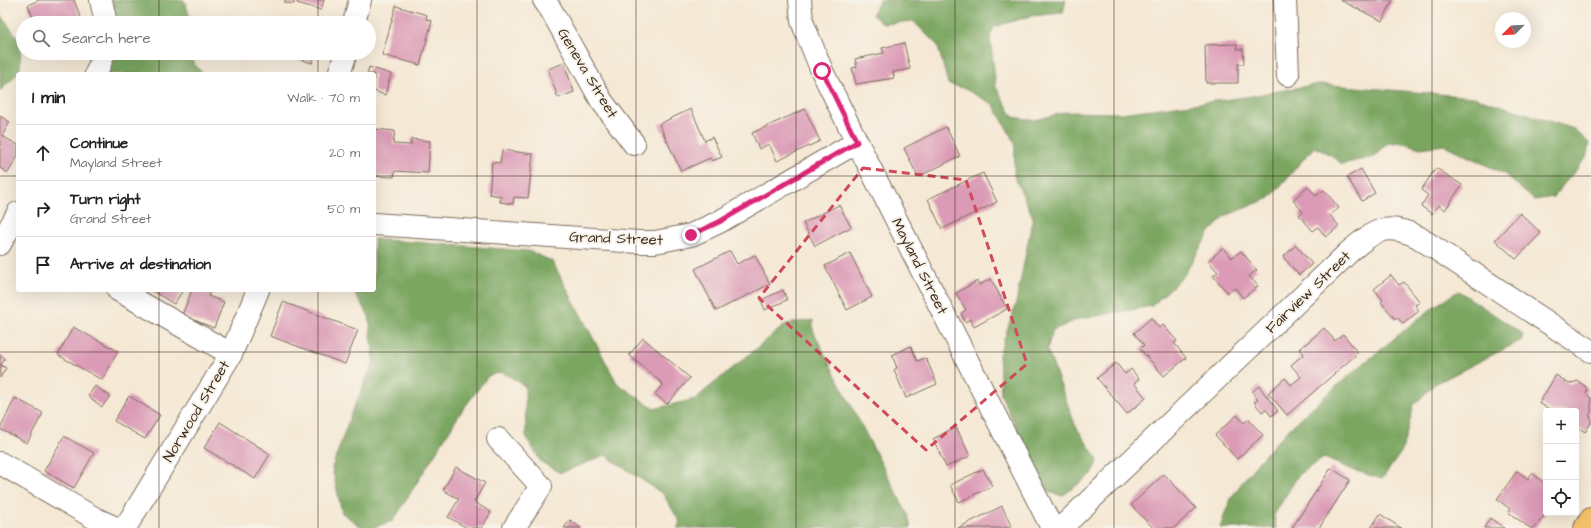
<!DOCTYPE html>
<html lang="en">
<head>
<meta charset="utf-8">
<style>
	body { margin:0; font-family:"Architects Daughter",sans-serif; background:#f6f6f6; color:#202124 }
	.controls { position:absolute; right:12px; bottom:12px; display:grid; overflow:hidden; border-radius:4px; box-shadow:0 4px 16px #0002 }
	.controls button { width:36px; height:36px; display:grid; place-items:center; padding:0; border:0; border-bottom:1px solid #e0e0e0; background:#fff; color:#202124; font:20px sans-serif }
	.compass { position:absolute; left:1495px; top:12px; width:36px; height:36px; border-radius:50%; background:#fff; box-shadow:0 4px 16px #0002; rotate:246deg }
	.stop { position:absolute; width:12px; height:12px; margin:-9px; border:3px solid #db2777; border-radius:50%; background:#fff }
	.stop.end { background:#db2777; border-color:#fff; box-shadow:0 1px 4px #0008 }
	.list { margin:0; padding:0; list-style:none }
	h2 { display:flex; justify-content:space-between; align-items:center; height:52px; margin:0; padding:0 16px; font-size:17px }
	h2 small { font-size:13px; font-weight:400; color:#757577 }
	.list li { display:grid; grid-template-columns:26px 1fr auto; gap:12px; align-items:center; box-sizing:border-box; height:56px; padding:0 16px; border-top:1px solid #e0e0e0 }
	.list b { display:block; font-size:15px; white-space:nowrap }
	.list p { margin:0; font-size:13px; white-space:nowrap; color:#757577 }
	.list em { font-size:13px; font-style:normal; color:#757577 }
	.icon { flex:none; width:22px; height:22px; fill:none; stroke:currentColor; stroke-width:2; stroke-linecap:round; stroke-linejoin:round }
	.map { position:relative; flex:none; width:1591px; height:528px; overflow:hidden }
	.search { position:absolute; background:#fff; box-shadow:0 4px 16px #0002; left:16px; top:16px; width:360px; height:44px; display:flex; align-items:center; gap:10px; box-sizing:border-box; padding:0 14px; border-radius:22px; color:#757577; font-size:15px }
	.panel { position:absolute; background:#fff; box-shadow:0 4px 16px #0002; left:16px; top:72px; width:360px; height:220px; border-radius:4px }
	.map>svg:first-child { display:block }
	.forest { fill:#7aa660; stroke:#5a683f }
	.building { fill:#db9bb6 }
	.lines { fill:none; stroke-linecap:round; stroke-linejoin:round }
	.minor-casing { stroke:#7c6c5e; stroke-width:24 }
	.major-casing { stroke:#7c6c5e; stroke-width:24 }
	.minor { stroke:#fff; stroke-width:22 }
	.major { stroke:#f5c16b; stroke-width:22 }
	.route { stroke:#db2777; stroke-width:5 }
	.marked { fill:none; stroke:#d1495b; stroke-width:3; stroke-dasharray:8 5; stroke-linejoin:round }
	.grid { fill:none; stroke:#3b2a1e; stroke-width:1; stroke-opacity:0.55 }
	.labels { text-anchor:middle; stroke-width:4; stroke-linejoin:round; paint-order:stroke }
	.street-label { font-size:15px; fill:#3b2a1e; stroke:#f7f3e8 }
</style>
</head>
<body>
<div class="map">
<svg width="1591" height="528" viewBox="0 0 1591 528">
	<rect width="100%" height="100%" fill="#f7f3e8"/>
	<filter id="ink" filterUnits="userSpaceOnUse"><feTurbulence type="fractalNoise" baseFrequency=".025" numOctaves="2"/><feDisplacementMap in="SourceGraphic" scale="8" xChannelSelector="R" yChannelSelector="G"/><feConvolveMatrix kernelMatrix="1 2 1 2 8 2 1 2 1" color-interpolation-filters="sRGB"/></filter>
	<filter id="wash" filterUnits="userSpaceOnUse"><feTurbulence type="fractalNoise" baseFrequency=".012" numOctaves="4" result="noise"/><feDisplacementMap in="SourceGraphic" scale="16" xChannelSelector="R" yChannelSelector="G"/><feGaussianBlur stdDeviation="0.9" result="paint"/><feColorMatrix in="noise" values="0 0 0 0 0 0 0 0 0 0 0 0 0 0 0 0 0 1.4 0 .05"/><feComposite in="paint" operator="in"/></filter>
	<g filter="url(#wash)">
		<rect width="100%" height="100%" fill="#f5e8d4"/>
		<path class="forest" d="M112,0H184L189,14L190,23H115Z
			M880,0H1066L1063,13L1030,16L994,27L990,37L996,87L1013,117L1035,120L1066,112L1121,113L1246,97L1319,84L1474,97L1574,129L1589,143L1586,158L1553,197L1534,200L1503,173L1444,145L1420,148L1400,142L1386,144L1374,157L1342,164L1331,155L1314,147L1270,198L1225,216L1210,232L1184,275L1152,306L1079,319L1053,330L1047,349L1076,427L1098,460L1092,474L1062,496L1046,490L1001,395L999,355L1016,303L1033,217L1014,176L1015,143L993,104L963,88L948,84L938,46L913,21L884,24L872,15Z
			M0,15L21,42L20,71L0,91Z
			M114,53H193V62L203,74H107L112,63Z
			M374,239L529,251L552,261L617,383L654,409L695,399L786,324L813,320V330L825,355L908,515L911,528H677L680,522L663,494L605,455L561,473L541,462L526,437L525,386L502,372L488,376L461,412L393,521L371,528H363L342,513L332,468L351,414L374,362L369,316L352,290H374Z
			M1459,291L1523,334L1522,340L1435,384L1414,405L1402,451L1382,479L1353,470L1324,458L1299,474L1274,515L1276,528H1220C1224,517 1227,504 1234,494C1272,438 1327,394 1379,351C1405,330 1430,307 1459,291Z"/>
		<g id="blocks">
			<path class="building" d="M39,0H74L83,23H35L28,5Z
				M285,0H294V4L285,3Z
				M298,0H324L321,10L297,3Z
				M1340,0H1393L1382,21Z
				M396,6L427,15L426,19L432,21L420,65L382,55Z
				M904,43L910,69L893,72L894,78L856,84L852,68L857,67L855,59L884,53L882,48Z
				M1237,44V49H1243L1244,64H1238V83H1206L1205,45Z
				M279,53H315L312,63Z
				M564,63L574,92L558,98L548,69Z
				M369,67L391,74L385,95L374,91V74H367Z
				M691,109L705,141L712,137L722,157L712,161L710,158L681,171L659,124Z
				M805,109L820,141L777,161L769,144L759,149L752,133Z
				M0,116L10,122L2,136L18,145V156L8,173L0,168Z
				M946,127L960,156L918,177L904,148Z
				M374,129L395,131L393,144L411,145V139L430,141L428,173L395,171L394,177L374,176Z
				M502,150L533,154L528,198L514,197L513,204L500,202L501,196L489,194L492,162L500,163Z
				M1436,168L1462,185L1445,210L1438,205L1432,214L1421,206L1428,195L1421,190Z
				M1361,169L1375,193L1362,201L1347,177Z
				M983,173L997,202L942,229L928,199Z
				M1308,186L1316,196L1324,190L1339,208L1330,215L1339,226L1326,237L1318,227L1313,231L1299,215L1303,212L1293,200Z
				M839,205L851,227L815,246L803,223Z
				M1520,213L1541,233L1516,259L1495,240Z
				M1296,245L1312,264L1299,275L1283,257Z
				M1223,248L1231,258L1241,251L1257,270L1249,276L1258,286L1243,298L1235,288L1228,293L1213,276L1218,272L1208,261Z
				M730,251L737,264L755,255L770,284L716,311L695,269Z
				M850,253L872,297L847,310L825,266Z
				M1391,275L1399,285L1404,282L1420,302L1415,305L1419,311L1403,324L1397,317L1395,319L1381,302L1383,300L1374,289Z
				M991,279L1007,309L974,327L970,319L965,322L961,313L966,310L956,293L977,281L979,285Z
				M151,290H183L174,304Z
				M192,290H211L208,296L224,302L214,328L182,315Z
				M783,290L787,300L765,310L761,300Z
				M283,302L358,330L345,364L270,336Z
				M1151,318L1159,328L1163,325L1177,341L1174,343L1186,358L1164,376L1140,349L1144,345L1134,333Z
				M73,327L118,351L102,380L58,355Z
				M1324,328L1335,341L1343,334L1358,353L1287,415L1268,393L1285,378L1291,385L1301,377L1291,365L1304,354L1300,349Z
				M643,338L690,378L667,404L655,394L663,384L629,355Z
				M911,346L917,361L926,358L937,384L906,398L894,370L897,368L892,355Z
				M0,355L5,358L1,365L6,368L0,378Z
				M1116,363L1125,374L1131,369L1139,379L1134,383L1146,398L1127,414L1097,378Z
				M1556,375L1569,384L1578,381L1585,386L1587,389L1586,394L1591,398V412L1589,416L1591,417V423L1585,432L1576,426V411H1552L1539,403Z
				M95,386L110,396L102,407L88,396Z
				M1259,386L1278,411L1271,416L1266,409L1262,412L1254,402L1258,400L1252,392Z
				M129,396L160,415L145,439L114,421Z
				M15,398L43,413L27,443L0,429Z
				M1237,415L1244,423L1248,419L1263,435L1237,459L1215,435Z
				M220,422L270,454L255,479L204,448Z
				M956,427L970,456L946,467L933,439Z
				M64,436L94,453L74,488L44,471Z
				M456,467L485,483L474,502L491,512L482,528H467L448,517L459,499L443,490Z
				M1331,468L1350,480L1319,528H1292Z
				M983,469L992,486L959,502L950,485Z
				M1517,471L1528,479L1532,473L1546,484V513L1535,528H1530L1508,512L1510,509L1497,499Z
				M1164,474L1196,508L1174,528H1153L1131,505Z
				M1002,506L1012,528H958Z
				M1380,514L1401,528H1371Z
				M1490,518L1504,528H1484Z
				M570,520L581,528H564Z"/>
		</g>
	</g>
	<g filter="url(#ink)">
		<use href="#blocks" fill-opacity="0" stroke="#7c6c5e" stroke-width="1"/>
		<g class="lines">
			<defs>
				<path id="minor" d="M101,0L106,23
					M544,0L551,10L601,100L634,144
					M800,0L802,21L805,29L822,71L857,142L1052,528
					M1285,0L1288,75
					M354,23L360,0
					M96,74L104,53
					M339,74L346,53
					M374,224L639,242H655L691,235L719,222L857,142
					M0,244L18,213
					M118,290L231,354
					M498,439L541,486L514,528
					M0,463L96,519L116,528
					M125,528L231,354L258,290
					M1061,528L1349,252C1374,231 1386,221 1418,237L1591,351"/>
				<path id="major" d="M1585,528L1591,519"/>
			</defs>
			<use href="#minor" class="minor-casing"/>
			<use href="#major" class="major-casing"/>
			<use href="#minor" class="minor"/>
			<use href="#major" class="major"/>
		</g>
	</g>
	<g class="lines" filter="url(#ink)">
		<path class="route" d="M691,235L719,222L857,142L822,71"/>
	</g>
	<path class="marked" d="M863,168L966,180L1027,364L926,450L759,298Z"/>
	<path class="grid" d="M159,0V23M318,0V23M477,0V528M636,0V528M796,0V528M955,0V528M1114,0V528M1273,0V528M1432,0V528M159,53V74M318,53V74M0,176H18M374,176H1591M159,290V528M318,290V528M0,352H1591"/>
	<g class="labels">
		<g class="street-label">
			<text transform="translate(588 73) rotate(59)" y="5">Geneva Street</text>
			<text transform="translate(616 238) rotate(2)" y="5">Grand Street</text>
			<text transform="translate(920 266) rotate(63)" y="5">Mayland Street</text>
			<text transform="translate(1308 292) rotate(-44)" y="5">Fairview Street</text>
			<text transform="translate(196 411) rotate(-59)" y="5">Norwood Street</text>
		</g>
	</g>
</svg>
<div class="controls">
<button>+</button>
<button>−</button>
<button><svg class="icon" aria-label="locate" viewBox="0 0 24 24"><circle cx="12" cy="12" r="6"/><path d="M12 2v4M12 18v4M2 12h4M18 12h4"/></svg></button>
</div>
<svg class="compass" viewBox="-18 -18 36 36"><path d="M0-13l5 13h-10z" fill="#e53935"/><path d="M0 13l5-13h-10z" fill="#757577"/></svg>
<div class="stop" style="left:822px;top:71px"></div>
<div class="stop end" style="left:691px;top:235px"></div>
<div class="search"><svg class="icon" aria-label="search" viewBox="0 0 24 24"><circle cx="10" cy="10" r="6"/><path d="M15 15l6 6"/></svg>Search here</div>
<section class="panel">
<h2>1 min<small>Walk · 70 m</small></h2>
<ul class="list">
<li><svg class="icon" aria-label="ahead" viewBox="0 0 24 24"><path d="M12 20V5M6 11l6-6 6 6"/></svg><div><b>Continue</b><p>Mayland Street</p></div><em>20 m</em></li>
<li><svg class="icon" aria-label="right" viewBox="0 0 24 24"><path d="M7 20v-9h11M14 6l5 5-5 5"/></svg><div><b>Turn right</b><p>Grand Street</p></div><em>50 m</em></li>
<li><svg class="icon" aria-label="arrive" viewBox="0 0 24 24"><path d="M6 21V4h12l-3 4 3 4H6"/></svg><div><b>Arrive at destination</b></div></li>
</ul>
</section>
</div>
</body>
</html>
